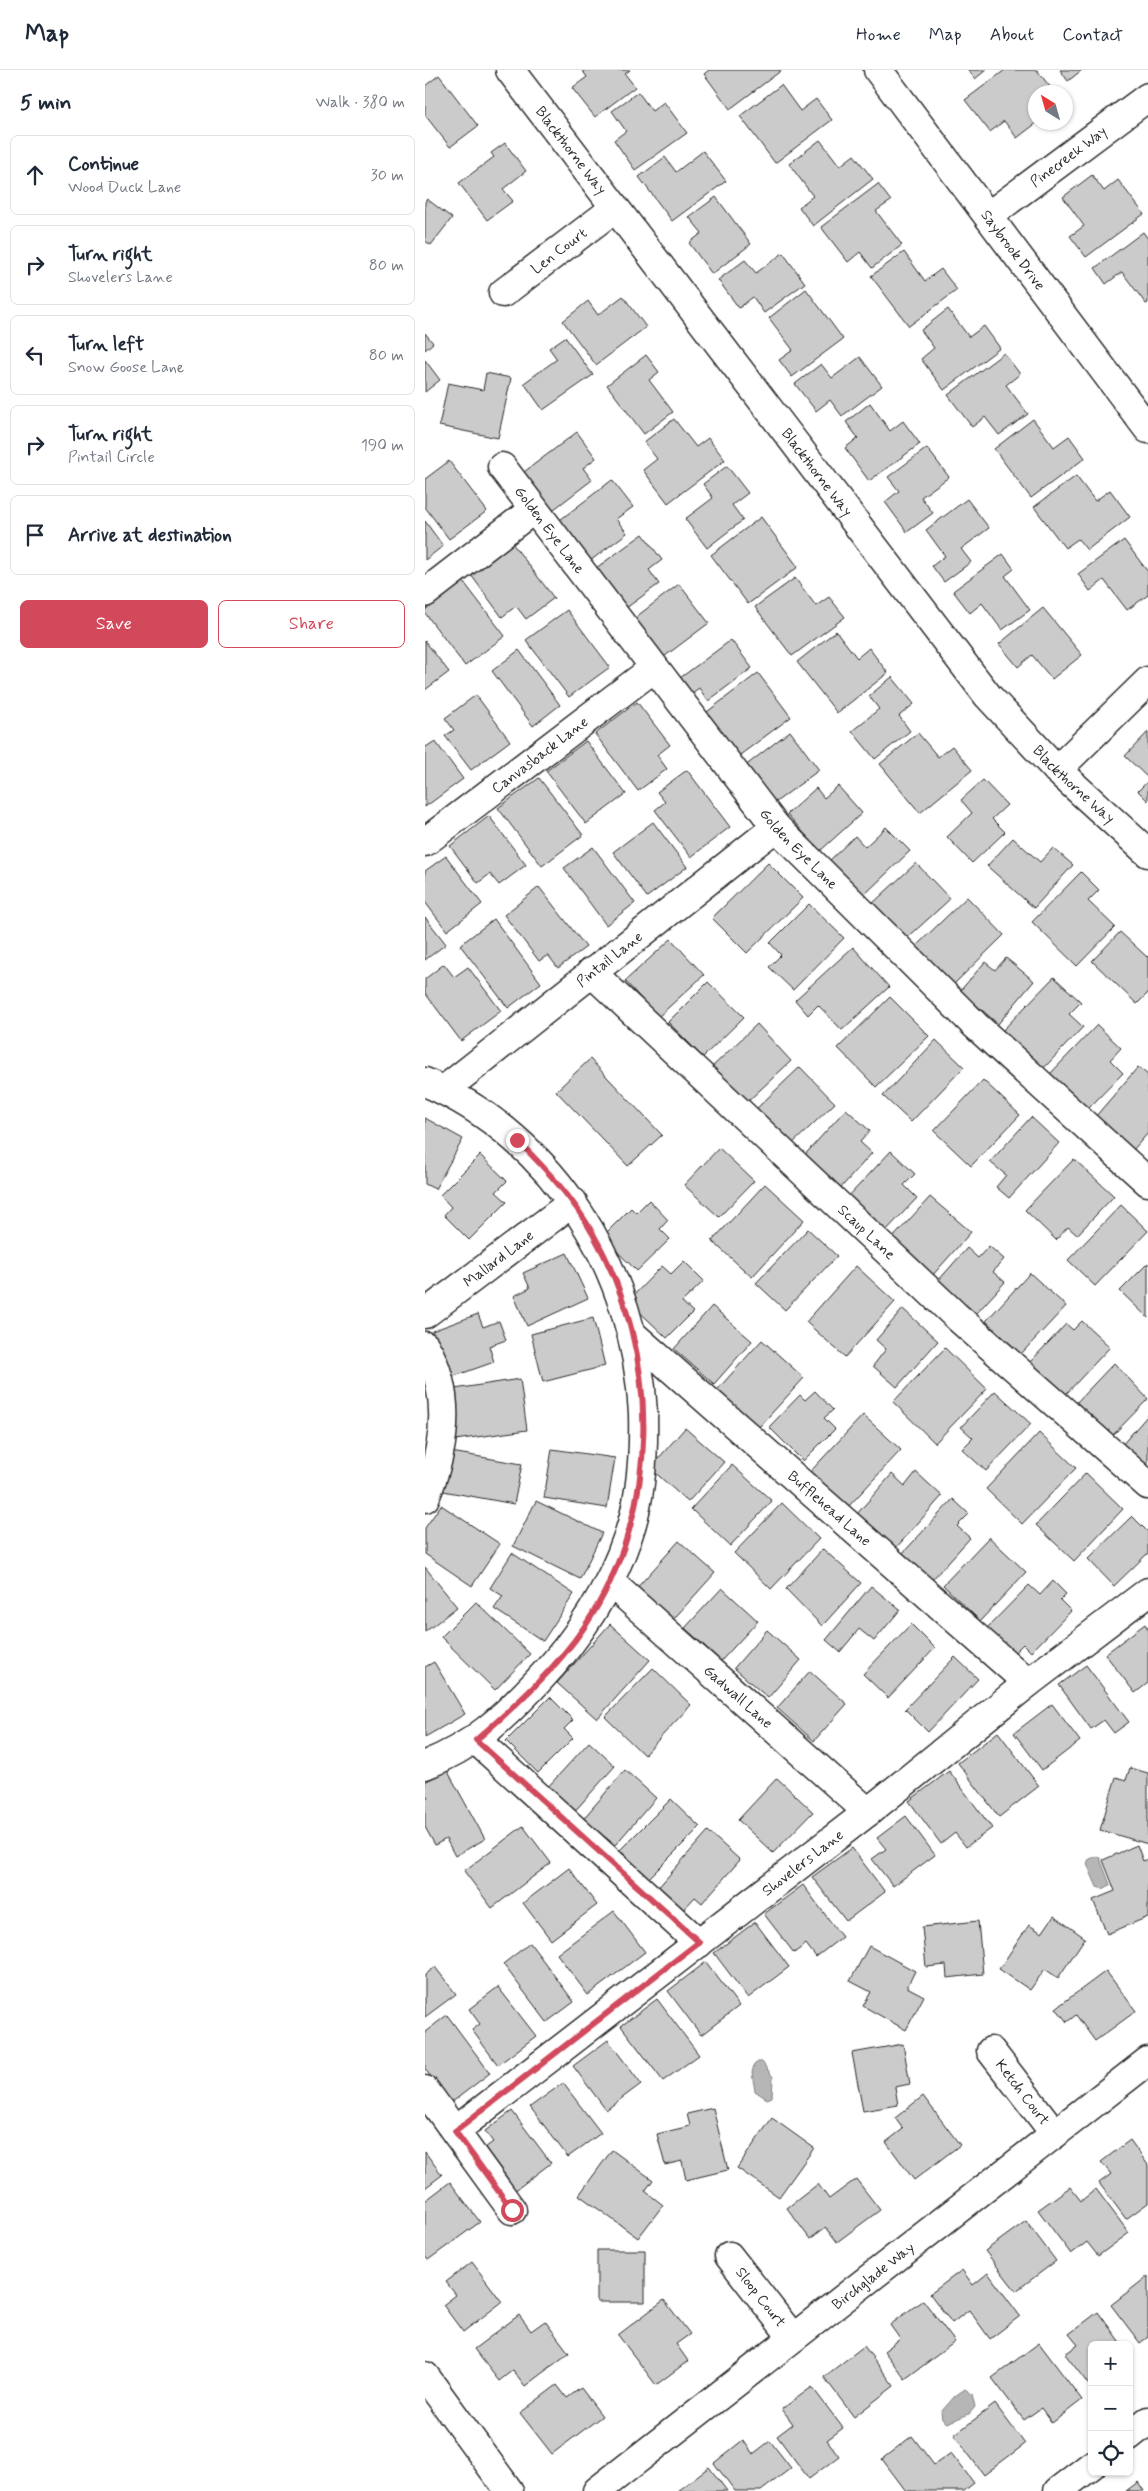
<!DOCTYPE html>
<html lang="en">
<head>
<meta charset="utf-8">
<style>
	body { margin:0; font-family:Mynerve,sans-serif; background:#f6f6f7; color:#1f2937 }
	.controls { position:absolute; right:15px; bottom:15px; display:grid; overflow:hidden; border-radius:8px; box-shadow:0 1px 4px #0004 }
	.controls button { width:45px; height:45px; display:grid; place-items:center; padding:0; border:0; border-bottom:1px solid #e0e1e3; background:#fff; color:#1f2937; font:25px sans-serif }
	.compass { position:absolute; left:603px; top:15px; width:45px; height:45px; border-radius:50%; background:#fff; box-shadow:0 1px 4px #0004; rotate:323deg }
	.stop { position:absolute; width:15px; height:15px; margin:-11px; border:4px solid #d1495b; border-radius:50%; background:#fff }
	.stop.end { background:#d1495b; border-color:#fff; box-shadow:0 1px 5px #0008 }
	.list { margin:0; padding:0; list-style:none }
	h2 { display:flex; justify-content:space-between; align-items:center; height:65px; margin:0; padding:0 20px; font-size:21px }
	h2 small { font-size:16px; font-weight:400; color:#747a83 }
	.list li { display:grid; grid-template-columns:32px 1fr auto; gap:15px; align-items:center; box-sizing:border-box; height:80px; margin:0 10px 10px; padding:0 10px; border:1px solid #e0e1e3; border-radius:8px }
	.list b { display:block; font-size:19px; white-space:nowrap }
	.list p { margin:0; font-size:16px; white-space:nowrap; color:#747a83 }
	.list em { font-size:16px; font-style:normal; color:#747a83 }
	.actions { display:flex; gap:10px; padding:15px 20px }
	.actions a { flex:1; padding:11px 0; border:1px solid #d1495b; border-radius:8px; text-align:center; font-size:18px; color:#d1495b }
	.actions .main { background:#d1495b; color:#fff }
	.icon { flex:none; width:28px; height:28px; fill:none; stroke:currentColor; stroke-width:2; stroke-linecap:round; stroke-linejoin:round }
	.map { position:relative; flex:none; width:723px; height:2421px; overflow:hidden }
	header { display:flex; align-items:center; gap:30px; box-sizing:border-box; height:70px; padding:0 25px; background:#fff; border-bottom:1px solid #e0e1e3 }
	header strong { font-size:24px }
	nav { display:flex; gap:28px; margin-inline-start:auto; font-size:18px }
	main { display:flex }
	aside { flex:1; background:#fff }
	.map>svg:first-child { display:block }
	.water { fill:#b6b6b6; stroke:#7e7e7e }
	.building { fill:#cbcbcb; stroke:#2b2b2b }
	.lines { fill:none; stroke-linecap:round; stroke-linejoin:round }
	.minor-casing { stroke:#2b2b2b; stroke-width:31 }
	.minor { stroke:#fff; stroke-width:28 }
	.route { stroke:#d1495b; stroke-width:6 }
	.labels { text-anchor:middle; stroke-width:4; stroke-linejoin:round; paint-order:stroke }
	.street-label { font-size:15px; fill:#2b2b2b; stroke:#fff }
</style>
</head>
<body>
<header>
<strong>Map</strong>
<nav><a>Home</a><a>Map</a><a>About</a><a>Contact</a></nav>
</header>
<main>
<aside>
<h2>5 min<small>Walk · 380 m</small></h2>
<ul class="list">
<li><svg class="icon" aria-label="ahead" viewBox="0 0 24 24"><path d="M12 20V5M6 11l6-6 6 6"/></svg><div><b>Continue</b><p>Wood Duck Lane</p></div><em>30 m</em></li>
<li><svg class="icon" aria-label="right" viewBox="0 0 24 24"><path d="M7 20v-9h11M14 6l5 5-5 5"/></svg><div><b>Turn right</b><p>Shovelers Lane</p></div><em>80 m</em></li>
<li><svg class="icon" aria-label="left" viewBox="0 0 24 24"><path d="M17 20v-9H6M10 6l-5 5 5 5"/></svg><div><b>Turn left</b><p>Snow Goose Lane</p></div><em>80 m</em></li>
<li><svg class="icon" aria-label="right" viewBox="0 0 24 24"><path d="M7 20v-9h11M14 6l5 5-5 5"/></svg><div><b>Turn right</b><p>Pintail Circle</p></div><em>190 m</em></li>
<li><svg class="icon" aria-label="arrive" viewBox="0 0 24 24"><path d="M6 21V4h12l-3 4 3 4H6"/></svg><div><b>Arrive at destination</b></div></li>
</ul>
<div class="actions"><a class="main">Save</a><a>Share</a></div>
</aside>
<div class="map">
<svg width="723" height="2421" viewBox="0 0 723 2421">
	<rect width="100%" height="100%" fill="#fff"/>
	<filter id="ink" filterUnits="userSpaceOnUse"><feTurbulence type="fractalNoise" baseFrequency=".02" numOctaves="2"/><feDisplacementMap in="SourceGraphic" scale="10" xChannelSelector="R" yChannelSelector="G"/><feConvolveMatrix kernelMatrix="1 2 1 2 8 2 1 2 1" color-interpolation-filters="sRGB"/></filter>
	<g filter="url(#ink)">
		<path class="water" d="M672,1786L675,1788L685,1815L678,1819L672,1817L662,1794L664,1789Z
			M333,1992H337L348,2007L347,2027L342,2029L330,2021L327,2003L329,1995Z
			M540,2319L547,2324L550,2337L544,2344L522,2353L517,2349L516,2342L530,2326Z"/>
		<path class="building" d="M157,0H205L200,4L210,17L170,47L147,18L162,7Z
			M284,0H357L305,39L279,4Z
			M543,0H561L550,9Z
			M580,0H612L629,22H610V52H613L592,68L579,51L565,62L540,30Z
			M635,0H657L643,11Z
			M14,5L53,56L25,77L0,45V16Z
			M356,15L375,41L391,29L407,50L350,93L315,46Z
			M213,22L227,41L239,32L262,63L210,100L189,70L201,61L187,41Z
			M395,70L415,96L429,85L448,109L388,156L374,137L388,126L364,94Z
			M80,73L101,101L78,119L88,131L62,150L34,113L69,87L66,83Z
			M278,81L301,111L247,151L214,107L240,87L251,102Z
			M667,105L679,121L693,110L719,144L661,187L645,166L659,156L638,127Z
			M453,114L466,131L451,141L477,175L447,198L435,182L423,192L396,157Z
			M291,127L326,174L287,204L264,173L277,163L264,147Z
			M2,129L27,148L6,175L0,171V132Z
			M718,162L723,169V233L721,234L697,202L681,214L670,198Z
			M479,182L500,211L516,199L532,220L484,256L446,206Z
			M358,183L380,213L339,243L328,227L314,238L293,210L320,190L331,203Z
			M381,219L418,269L367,307L354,290L368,280L344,248Z
			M198,226L221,257L171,295L138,251L163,231L173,245Z
			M523,239L544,267L559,256L575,278L519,320L496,289L509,278L496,260Z
			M0,263L8,273L0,280Z
			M140,267L168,305L118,340L99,313L132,289L124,278Z
			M579,283L595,304L581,315L603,344L574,365L560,347L547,357L523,325Z
			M221,285L234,302L224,310L248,342L219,364L182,315Z
			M435,287L457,316L417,346L405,330L391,341L370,314L396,294L407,308Z
			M0,290L15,310L0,322Z
			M61,303L86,308L73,368L14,356L23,313L58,320Z
			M445,333L465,361L478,351L495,374L444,411L420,378L433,368L421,352Z
			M249,349L271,377L283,368L300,390L243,433L218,400L232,389L219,372Z
			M608,349L629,377L644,366L660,388L606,428L569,379Z
			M152,362L171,388L158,398L167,410L124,443L95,405Z
			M502,378L524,407L496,427L508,443L482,462L460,432L474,421L463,407Z
			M24,391L62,441L24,469L0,437V409Z
			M302,396L323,423L307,435L318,450L282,478L260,449L288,428L278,414Z
			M651,406L670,431L685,420L705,447L662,480L653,469L640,478L609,437Z
			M187,410L208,437L191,449L202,463L161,494L131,453Z
			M542,429L564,458L536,479L546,492L519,512L507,496L520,486L501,460Z
			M336,447L373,497L323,534L286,485Z
			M0,451L18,476L0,490Z
			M218,464L237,490L224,500L234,514L197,541L167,501Z
			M699,470L723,502V525L702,540L679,510L665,521L653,504Z
			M87,473L129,528L101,549L91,536L77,547L46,505Z
			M578,484L589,499L580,506L605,540L577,560L557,533L545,543L528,521Z
			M370,508L391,536L404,527L420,547L367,586L330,537Z
			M38,511L80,566L40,596L0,543V540Z
			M254,514L284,553L236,589L207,550Z
			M618,538L657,585L627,609L607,585L593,597L574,574Z
			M142,540L185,597L144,627L101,570Z
			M411,561L432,588L444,578L463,603L412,643L372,592Z
			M306,570L327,598L283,631L274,618L263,626L251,611Z
			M0,571L24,602L0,620Z
			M94,580L135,635L108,656L67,601Z
			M333,603L366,647L311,688L278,645Z
			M467,607L489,634L474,646L485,661L450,689L427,661L454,639L444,626Z
			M51,625L85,671L46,700L20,666L29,660L20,648Z
			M212,632L245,675L232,685L242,699L213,721L170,664Z
			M365,661L394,700L347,735L319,697Z
			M723,662V708L700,686Z
			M493,663L513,687L527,676L547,700L495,743L455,694Z
			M10,671L38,709L0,737V676L1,677Z
			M161,671L201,724L161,754L121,701Z
			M262,700L305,757L266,787L230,740L240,732L232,722Z
			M114,708L158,765L117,796L73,738Z
			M558,710L582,735L567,749L580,762L547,793L522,767L547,743L536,730Z
			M723,711V731L713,721Z
			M413,716L437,743L395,781L362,744L391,718L399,728Z
			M64,746L101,795L74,815L65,804L53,813L25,776Z
			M228,752L262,797L222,827L188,782Z
			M461,757L485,781L437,827L403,792L430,766L440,777Z
			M588,768L615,792L628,778L648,795L609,838L562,796Z
			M168,777L210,833L181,855L139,798Z
			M21,786L57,834L22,861L0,832V801Z
			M343,793L378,828L322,883L287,848Z
			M491,793L525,829L480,870L447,834Z
			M656,802L674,820L663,831L690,857L652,896L607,852Z
			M114,817L161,877L133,898L123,885L114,891L79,845Z
			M542,827L579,865L527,916L490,877Z
			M384,834L419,868L368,920L344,897L356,885L345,873Z
			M0,847L21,874L0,890Z
			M69,849L116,913L83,938L35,875Z
			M695,862L722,887L723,886V923L712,934L667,891Z
			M246,869L279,905L233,947L200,911Z
			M428,877L464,917L417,960L393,935L383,945L370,930Z
			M581,888L609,911L573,954L535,921L560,892L570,900Z
			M19,894L29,907L43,897L76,941L36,971L0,923V909Z
			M629,907L656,932L644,944L658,957L617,1000L576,962Z
			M283,912L319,947L278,987L243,952Z
			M465,927L504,966L451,1017L413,978Z
			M332,954L366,991L320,1034L286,998Z
			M672,955L696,978L685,990L698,1003L662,1040L625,1004Z
			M511,970L539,997L486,1052L458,1026Z
			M165,989L237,1065L203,1096L131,1021Z
			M375,997L410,1033L364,1077L329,1041Z
			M713,997L723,1005V1063L708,1080L670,1047Z
			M558,1010L595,1045L546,1096L509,1061Z
			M421,1039L445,1061L435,1072L447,1083L412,1122L376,1089Z
			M606,1047L634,1073L584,1128L571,1117L581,1105L565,1092Z
			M0,1048L38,1069L10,1119L0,1114Z
			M294,1078L329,1111L294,1147L259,1115Z
			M466,1081L490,1104L479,1115L492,1128L458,1164L421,1129Z
			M55,1085L82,1111L71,1122L82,1132L44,1170L19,1145L26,1137L15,1125Z
			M649,1089L689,1126L652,1165L643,1157L631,1170L600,1140Z
			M340,1114L379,1150L327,1207L287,1171Z
			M505,1127L546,1162L506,1207L465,1171Z
			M224,1130L243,1150L235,1159L245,1169L212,1201L177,1167L206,1138L211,1143Z
			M696,1135L723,1161L670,1216L643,1190Z
			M383,1159L412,1186L360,1240L331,1213Z
			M564,1176L579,1189L568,1202L580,1212L551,1244L513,1211L542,1178L553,1188Z
			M142,1183L163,1228L102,1256L89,1226L105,1218L98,1203Z
			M259,1191L279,1211L257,1232L268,1242L242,1268L203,1231L237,1196L246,1204Z
			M723,1193V1248L695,1221Z
			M431,1196L470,1232L420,1287L381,1252Z
			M605,1203L641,1236L596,1284L561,1251Z
			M287,1236L327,1271L289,1314L249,1279Z
			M478,1239L513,1271L472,1317L448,1296L461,1279L451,1270Z
			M53,1244L58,1257L74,1251L81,1270L64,1276L69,1292L24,1308L7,1261Z
			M168,1248L180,1296L118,1312L106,1264Z
			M657,1251L685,1277L640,1325L605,1292L641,1254L648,1260Z
			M337,1270L379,1308L334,1357L292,1320Z
			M520,1278L562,1319L510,1373L468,1332Z
			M689,1293L723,1329L686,1367L650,1334Z
			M95,1309L102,1360L30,1370L23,1320Z
			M390,1321L408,1340L399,1348L410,1359L378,1391L344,1357L375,1325L380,1330Z
			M570,1321L606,1354L561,1401L537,1379L548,1368L536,1357Z
			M438,1345L476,1380L422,1438L384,1403Z
			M723,1345V1399L696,1376Z
			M260,1358L299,1392L263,1432L225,1398Z
			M614,1363L651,1398L597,1454L561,1419Z
			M127,1379L190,1388L182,1438L119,1428Z
			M26,1382L97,1394L89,1434L18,1421Z
			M307,1395L347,1431L305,1476L266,1439Z
			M491,1402L517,1426L470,1479L431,1445L467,1404L480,1416Z
			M661,1403L698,1439L649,1491L611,1455Z
			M528,1429L544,1444L532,1456L545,1468L506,1511L477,1484Z
			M111,1431L177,1463L155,1509L88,1476Z
			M357,1433L394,1469L346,1519L309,1483Z
			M16,1435L75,1474L47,1516L0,1484V1458Z
			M707,1446L723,1462V1483L689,1516L663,1489Z
			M564,1467L601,1502L555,1551L518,1515Z
			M254,1471L290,1503L245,1553L209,1521Z
			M398,1479L436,1513L397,1556L361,1519Z
			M87,1483L149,1524L118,1571L69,1539L78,1526L65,1518Z
			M0,1497L32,1537L0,1562Z
			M628,1511L641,1524L635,1530L646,1541L606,1582L598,1574L587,1585L561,1559L604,1515L615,1525Z
			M446,1516L475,1540L449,1571L434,1559L415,1582L401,1570Z
			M297,1518L333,1551L296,1591L260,1558Z
			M51,1532L105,1584L70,1620L16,1567Z
			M185,1554L225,1590L172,1649L132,1613Z
			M486,1554L510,1578L463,1628L438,1604Z
			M720,1554L723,1559V1613L710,1623L680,1584Z
			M342,1560L376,1590L343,1628L309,1598Z
			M530,1587L553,1609L503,1662L480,1639Z
			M9,1592L40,1644L0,1667V1597Z
			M661,1595L704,1652L689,1663L679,1650L666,1659L634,1615Z
			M228,1598L266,1635L219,1685L180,1647Z
			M385,1601L422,1634L389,1671L352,1638Z
			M125,1627L148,1650L139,1659L148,1668L113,1703L81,1671Z
			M627,1634L655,1671L617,1700L589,1663Z
			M573,1662L614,1716L574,1747L533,1693Z
			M164,1672L190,1696L148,1743L121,1719Z
			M705,1698L723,1703V1774L675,1760L691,1707L701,1710Z
			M22,1700L60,1769L30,1786L21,1769L10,1775L0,1757V1730L3,1728L0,1722V1712Z
			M200,1700L231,1728L190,1775L158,1749Z
			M524,1701L567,1758L541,1777L530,1763L516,1774L484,1731Z
			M352,1708L388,1742L348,1783L313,1750Z
			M246,1729L275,1757L224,1808L195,1780Z
			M481,1746L510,1785L468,1816L447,1789L461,1779L452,1768Z
			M98,1756L126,1793L67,1838L39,1801Z
			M283,1761L315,1790L277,1833L270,1827L256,1842L231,1820Z
			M712,1775L718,1791L723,1789V1847L682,1864L668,1830L690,1821L678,1790Z
			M427,1778L460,1822L421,1851L387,1807Z
			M144,1798L172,1835L126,1870L98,1833Z
			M378,1815L417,1867L391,1887L381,1874L369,1883L339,1844Z
			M189,1841L220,1882L163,1925L132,1884Z
			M629,1846L660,1868L633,1908L620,1899L605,1920L574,1899L604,1855L617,1863Z
			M553,1851L558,1904L522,1908L521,1895L501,1897L497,1857Z
			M330,1852L364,1897L323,1928L289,1883Z
			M105,1873L149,1932L122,1952L78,1894Z
			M444,1876L490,1901L482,1917L499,1926L481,1960L438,1936L446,1922L425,1911Z
			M281,1892L314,1936L276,1965L243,1921Z
			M10,1897L31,1924L0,1947V1905Z
			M681,1901L711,1941L670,1971L651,1945L642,1952L631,1938Z
			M73,1917L111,1966L73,1995L47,1960L55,1954L44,1939Z
			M232,1929L274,1985L238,2011L196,1956Z
			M22,1945L65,2003L26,2033L0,1999V1962Z
			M183,1970L216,2014L181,2040L148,1996Z
			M478,1974L485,2014L470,2017L473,2035L438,2041L427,1983Z
			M138,2013L176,2063L143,2087L105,2037Z
			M498,2026L535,2075L489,2110L461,2072L478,2059L470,2048Z
			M288,2038L303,2100L261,2110L257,2091L240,2095L232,2064L265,2056L262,2044Z
			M87,2041L126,2093L88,2122L57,2080L68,2072L60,2061Z
			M347,2048L389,2078L354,2127L312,2098Z
			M705,2070L723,2095V2133L701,2149L674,2113L686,2104L676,2092Z
			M187,2080L228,2110L220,2121L238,2135L213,2168L154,2125Z
			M0,2082L17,2105L0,2118Z
			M431,2109L455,2140L412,2172L401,2157L385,2169L362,2138L393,2114L404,2129Z
			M25,2112L55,2152L3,2190L0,2186V2131Z
			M645,2117L656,2131L671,2119L704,2163L673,2186L662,2172L646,2184L613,2140Z
			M601,2151L631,2191L591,2221L560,2181Z
			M172,2180H220V2232H172Z
			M47,2192L77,2232L38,2262L18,2235L31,2225L21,2212Z
			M537,2200L548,2215L563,2203L595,2246L565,2269L544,2240L527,2253L505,2224Z
			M723,2206V2267L715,2273L686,2235Z
			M239,2230L265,2264L251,2274L263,2291L231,2315L193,2265Z
			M498,2230L530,2272L480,2309L459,2281L475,2269L465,2255Z
			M673,2242L697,2275H667V2319L640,2284L653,2275L644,2264Z
			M94,2245L106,2261L120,2251L144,2283L100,2316L88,2300L74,2311L49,2279Z
			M614,2273L657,2330L627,2353L616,2338L599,2350L567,2308Z
			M439,2276L469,2316L429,2347L399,2307Z
			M132,2315L142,2328L156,2318L177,2346L127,2384L95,2343Z
			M387,2317L418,2358L402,2370L414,2386L384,2409L352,2366L368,2354L357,2339Z
			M570,2334L600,2374L559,2405L529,2365Z
			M487,2366L509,2395L526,2383L549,2413L539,2421H481L457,2389Z
			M318,2370L328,2384L345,2371L366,2398L336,2421H310L289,2393Z
			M284,2397L302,2421H252Z
			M713,2412L719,2421H701Z"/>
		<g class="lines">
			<defs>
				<g id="minor">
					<path id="s1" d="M85,0L563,626L632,700L723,783"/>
					<path id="s2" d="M453,0L723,359"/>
					<path id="s3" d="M563,146L723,27"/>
					<path id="s4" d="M78,223L190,138"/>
					<path id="s5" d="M77,397L351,757L550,955L723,1112"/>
					<path d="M0,523L109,439"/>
					<path d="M632,700L723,611"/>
					<path id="s6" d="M0,772L229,598"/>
					<path id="s7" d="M166,902L531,1246L723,1415"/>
					<path d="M0,1012C132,1069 211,1202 218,1343C219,1384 217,1427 203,1466C184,1522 153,1569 113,1611C77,1649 49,1676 0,1695"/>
					<path id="s8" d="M19,1020L351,757"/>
					<path id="s9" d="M0,1244L148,1132"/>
					<path id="s10" d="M208,1265L603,1613"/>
					<path d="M0,1276C28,1324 20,1379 0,1428"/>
					<path id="s11" d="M185,1512L443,1742"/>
					<path d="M51,1670L274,1873"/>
					<path id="s12" d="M566,1981L630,2064"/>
					<path d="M0,2020L87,2140"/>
					<path id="s13" d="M30,2061L443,1742L603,1613L723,1522"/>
					<path id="s14" d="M304,2186L368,2268"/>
					<path d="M0,2306L84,2421"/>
					<path d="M704,2366L723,2351"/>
					<path id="s15" d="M172,2421L723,1991"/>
					<path d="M633,2421L667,2395"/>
				</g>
			</defs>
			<use href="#minor" class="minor-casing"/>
			<use href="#minor" class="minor"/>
		</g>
	</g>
	<g class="lines" filter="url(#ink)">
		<path class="route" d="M87,2140L30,2061L274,1872L51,1670C90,1636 131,1599 160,1556C237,1441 236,1283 168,1164C148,1128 121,1099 92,1070"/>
	</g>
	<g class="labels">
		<g class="street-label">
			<text dy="5" stroke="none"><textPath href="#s1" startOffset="101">Blackthorne Way</textPath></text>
			<text dy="5" stroke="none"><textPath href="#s3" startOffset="100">Pinecreek Way</textPath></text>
			<text dy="5" stroke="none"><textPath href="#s2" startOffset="225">Saybrook Drive</textPath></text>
			<text dy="5" stroke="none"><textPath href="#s4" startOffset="70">Len Court</textPath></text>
			<text dy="5" stroke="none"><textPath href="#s1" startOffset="506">Blackthorne Way</textPath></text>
			<text dy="5" stroke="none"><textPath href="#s5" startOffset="79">Golden Eye Lane</textPath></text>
			<text dy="5" stroke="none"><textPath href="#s6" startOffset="144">Canvasback Lane</textPath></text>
			<text dy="5" stroke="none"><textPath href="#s1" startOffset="911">Blackthorne Way</textPath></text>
			<text dy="5" stroke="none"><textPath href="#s5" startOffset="484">Golden Eye Lane</textPath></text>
			<text dy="5" stroke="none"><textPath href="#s8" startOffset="211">Pintail Lane</textPath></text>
			<text dy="5" stroke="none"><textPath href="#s7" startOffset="379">Scaup Lane</textPath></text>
			<text dy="5" stroke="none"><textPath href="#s9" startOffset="92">Mallard Lane</textPath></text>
			<text dy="5" stroke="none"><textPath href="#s10" startOffset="262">Bufflehead Lane</textPath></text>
			<text dy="5" stroke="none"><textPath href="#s11" startOffset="172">Gadwall Lane</textPath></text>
			<text dy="5" stroke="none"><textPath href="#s13" startOffset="439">Shovelers Lane</textPath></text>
			<text dy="5" stroke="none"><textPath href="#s12" startOffset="52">Ketch Court</textPath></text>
			<text dy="5" stroke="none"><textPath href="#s15" startOffset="350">Birchglade Way</textPath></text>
			<text dy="5" stroke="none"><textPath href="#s14" startOffset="52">Sloop Court</textPath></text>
		</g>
	</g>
</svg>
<div class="controls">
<button>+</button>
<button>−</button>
<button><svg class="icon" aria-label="locate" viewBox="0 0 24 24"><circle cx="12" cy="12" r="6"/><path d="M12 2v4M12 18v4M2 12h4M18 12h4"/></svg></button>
</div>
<svg class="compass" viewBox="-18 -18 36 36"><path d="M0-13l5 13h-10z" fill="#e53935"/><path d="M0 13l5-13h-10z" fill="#747a83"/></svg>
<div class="stop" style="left:87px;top:2140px"></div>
<div class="stop end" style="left:92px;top:1070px"></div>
</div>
</main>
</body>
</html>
